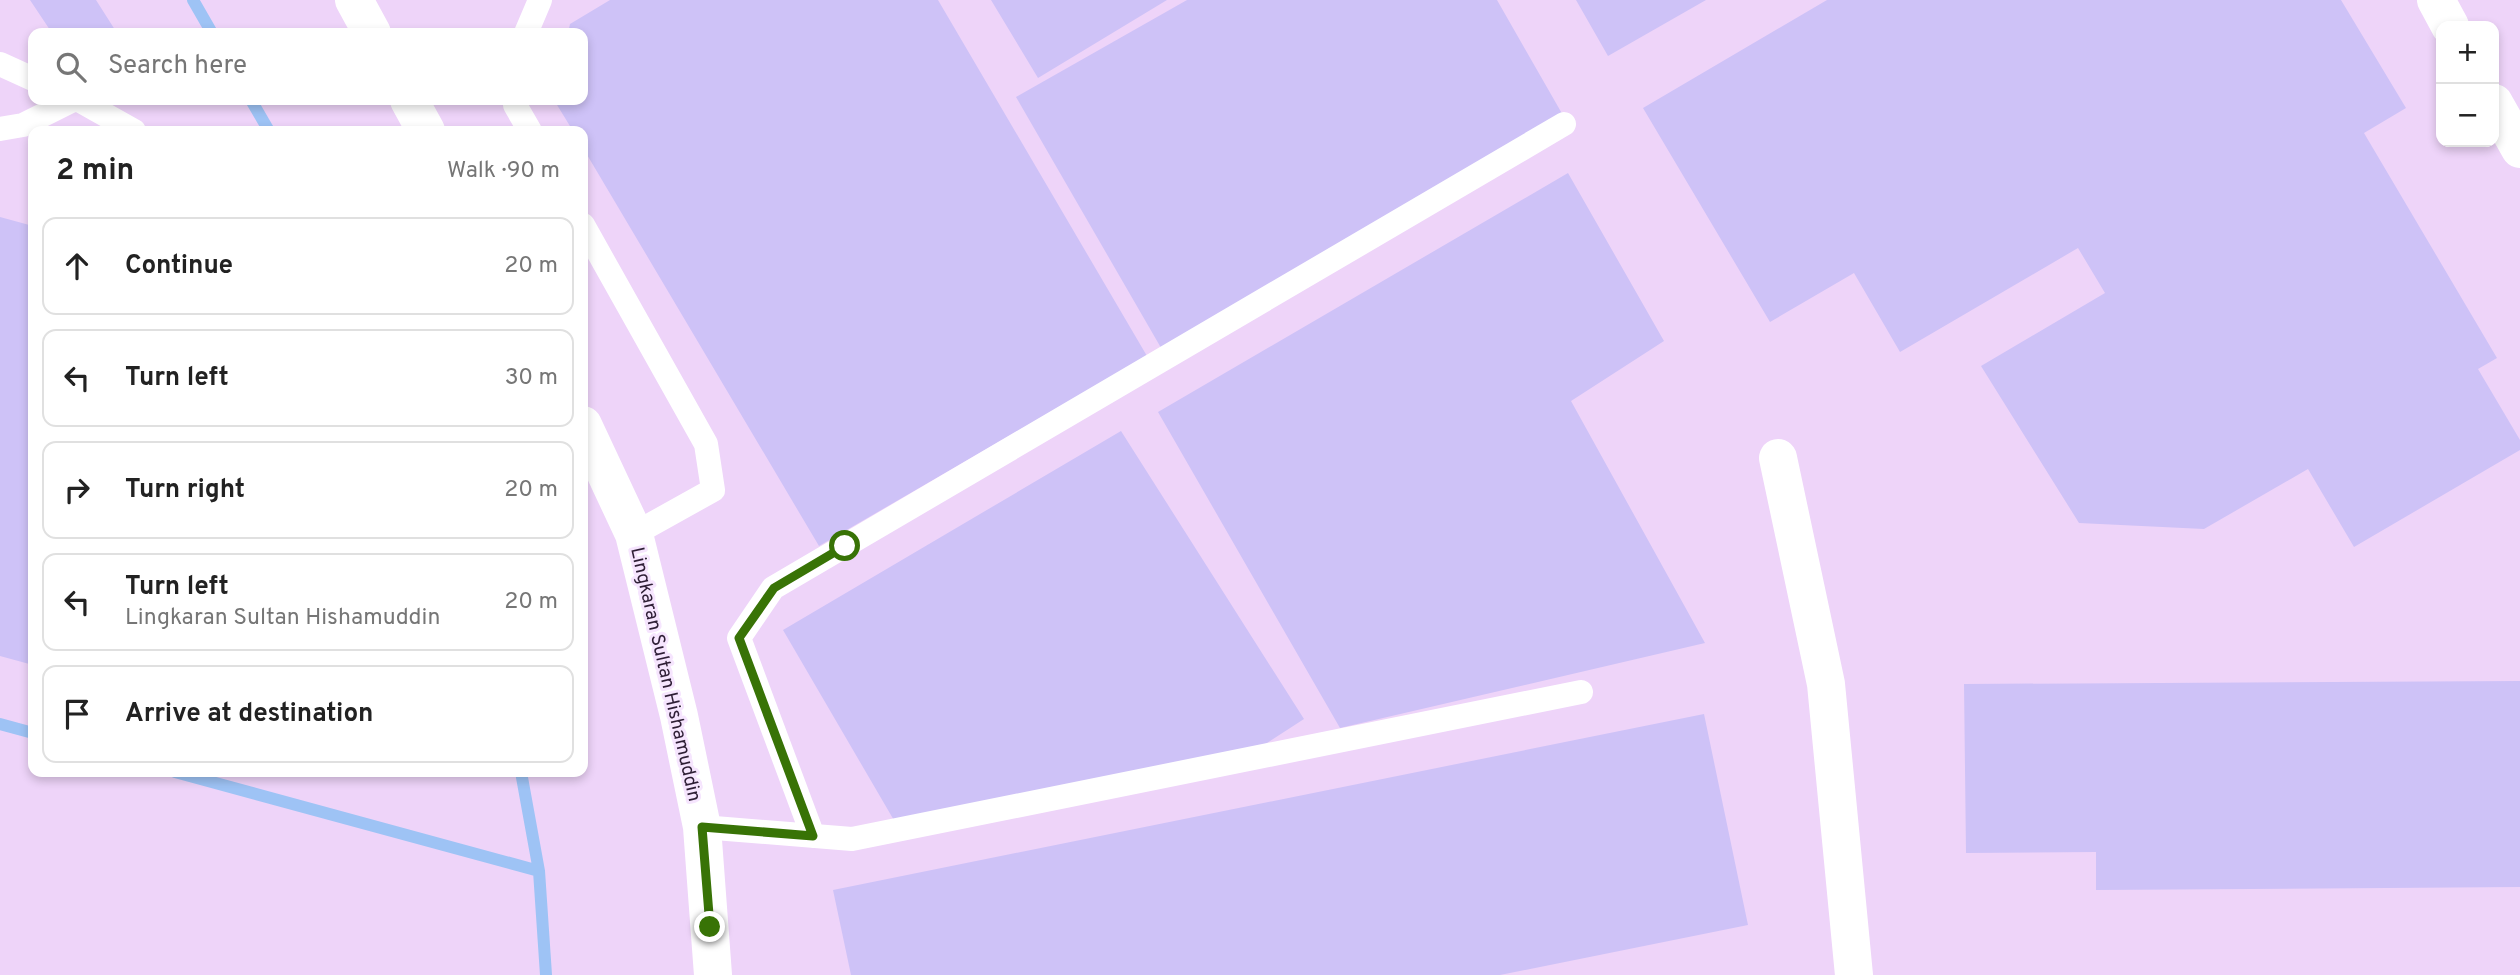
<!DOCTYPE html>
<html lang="en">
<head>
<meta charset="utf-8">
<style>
	body { margin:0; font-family:Overpass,sans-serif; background:#f2f2f2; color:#222 }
	.controls { position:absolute; right:21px; top:21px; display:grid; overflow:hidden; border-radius:14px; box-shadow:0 4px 10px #0003 }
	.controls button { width:63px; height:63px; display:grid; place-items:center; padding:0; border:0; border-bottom:2px solid #e0e0e0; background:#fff; color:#222; font:35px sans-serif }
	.stop { position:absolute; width:21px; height:21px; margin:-16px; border:5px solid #387306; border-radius:50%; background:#fff }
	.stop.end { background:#387306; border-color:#fff; box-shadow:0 2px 7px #0008 }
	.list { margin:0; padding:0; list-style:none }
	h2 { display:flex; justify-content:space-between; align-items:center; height:91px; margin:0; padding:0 28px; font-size:30px }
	h2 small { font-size:23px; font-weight:400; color:#767676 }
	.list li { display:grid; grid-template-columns:46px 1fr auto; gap:21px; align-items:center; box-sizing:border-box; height:98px; margin:0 14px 14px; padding:0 14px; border:2px solid #e0e0e0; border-radius:14px }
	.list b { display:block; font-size:26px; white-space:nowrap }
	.list p { margin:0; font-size:23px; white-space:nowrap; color:#767676 }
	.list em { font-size:23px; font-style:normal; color:#767676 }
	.icon { flex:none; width:38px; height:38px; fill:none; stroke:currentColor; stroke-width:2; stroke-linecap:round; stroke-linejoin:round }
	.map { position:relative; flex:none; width:2520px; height:975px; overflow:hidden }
	.search { position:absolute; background:#fff; box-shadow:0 4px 10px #0003; left:28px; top:28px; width:560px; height:77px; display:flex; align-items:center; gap:18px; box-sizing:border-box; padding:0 24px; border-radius:14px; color:#767676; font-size:26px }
	.panel { position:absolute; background:#fff; box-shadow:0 4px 10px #0003; left:28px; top:126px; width:560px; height:651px; border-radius:14px }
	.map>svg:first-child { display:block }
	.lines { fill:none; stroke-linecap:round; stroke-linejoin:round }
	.stream { stroke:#9ec3f5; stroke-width:12 }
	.building { fill:#cec2f7 }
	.service { stroke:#fff; stroke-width:24 }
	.minor { stroke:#fff; stroke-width:38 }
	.tertiary { stroke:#fff; stroke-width:38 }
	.route { stroke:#387306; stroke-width:9 }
	.labels { text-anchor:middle; stroke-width:6; stroke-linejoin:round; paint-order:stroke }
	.street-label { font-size:19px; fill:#2e1e35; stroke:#f6e5fe }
</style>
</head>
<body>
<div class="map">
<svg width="2520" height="975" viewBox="0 0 2520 975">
	<rect width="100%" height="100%" fill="#eed4f9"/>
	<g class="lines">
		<path class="stream" d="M193,0L212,33
			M251,100L269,131
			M0,724L33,733
			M175,772L539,871
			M521,772L539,871L546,975"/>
	</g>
	<path class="building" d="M30,0H96L117,33H52Z
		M610,0H938L1147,356L819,546L583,148V131H573L554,100H583V33H568L570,24Z
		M991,0H1167L1038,78Z
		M1187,0H1497L1568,124L1164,353L1016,97Z
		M1576,0H1706L1608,56Z
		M1827,0H2341L2406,108L2364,133L2497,358L2478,369L2520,440V450L2354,547L2308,469L2204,529L2079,523L1981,366L2105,293L2078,248L1900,352L1854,273L1770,322L1643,108Z
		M1568,173L1664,341L1571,401L1705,643L1340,728L1158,412Z
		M0,217L33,226V665L0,656Z
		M1121,431L1304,719L1253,752L895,822L783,630Z
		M2520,681V887L2096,890V852L1966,853L1964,684Z
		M1704,714L1748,925L1500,975H851L833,890Z"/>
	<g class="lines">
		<path class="service" d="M526,33L540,0
			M0,64L33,79
			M79,100L134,131
			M516,100L515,105L530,131
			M0,129L23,125L73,100
			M583,225L706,444L713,490L634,534
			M702,827L852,839L1581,692
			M813,836L739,638L773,588L1564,124"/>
		<path class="minor" d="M2436,0L2450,26
			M2494,103L2520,149
			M1778,458L1826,684L1854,975"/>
		<path class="tertiary" d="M354,0L372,33
			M409,100L426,131
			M583,425L634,534L679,716L702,827L713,975"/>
	</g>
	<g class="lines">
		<path class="route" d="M710,927L702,827L813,836L739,638L774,588L845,546"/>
	</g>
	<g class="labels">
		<g class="street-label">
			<text transform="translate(667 674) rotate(77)" y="7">Lingkaran Sultan Hishamuddin</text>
		</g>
	</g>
</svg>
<div class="controls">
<button>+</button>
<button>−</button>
</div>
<div class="stop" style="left:845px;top:546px"></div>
<div class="stop end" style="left:710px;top:927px"></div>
<div class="search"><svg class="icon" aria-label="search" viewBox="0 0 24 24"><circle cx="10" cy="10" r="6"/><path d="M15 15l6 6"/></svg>Search here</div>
<section class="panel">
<h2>2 min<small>Walk · 90 m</small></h2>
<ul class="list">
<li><svg class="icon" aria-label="ahead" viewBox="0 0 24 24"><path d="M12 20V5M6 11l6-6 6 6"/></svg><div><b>Continue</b></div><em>20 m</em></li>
<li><svg class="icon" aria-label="left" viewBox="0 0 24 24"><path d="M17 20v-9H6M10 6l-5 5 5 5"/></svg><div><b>Turn left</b></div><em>30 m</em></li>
<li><svg class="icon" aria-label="right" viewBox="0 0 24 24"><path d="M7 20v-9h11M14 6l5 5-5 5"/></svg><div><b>Turn right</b></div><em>20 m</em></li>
<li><svg class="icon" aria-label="left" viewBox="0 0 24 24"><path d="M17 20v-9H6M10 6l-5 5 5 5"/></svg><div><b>Turn left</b><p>Lingkaran Sultan Hishamuddin</p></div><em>20 m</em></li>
<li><svg class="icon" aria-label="arrive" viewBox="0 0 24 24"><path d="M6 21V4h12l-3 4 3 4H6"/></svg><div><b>Arrive at destination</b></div></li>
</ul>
</section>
</div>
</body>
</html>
